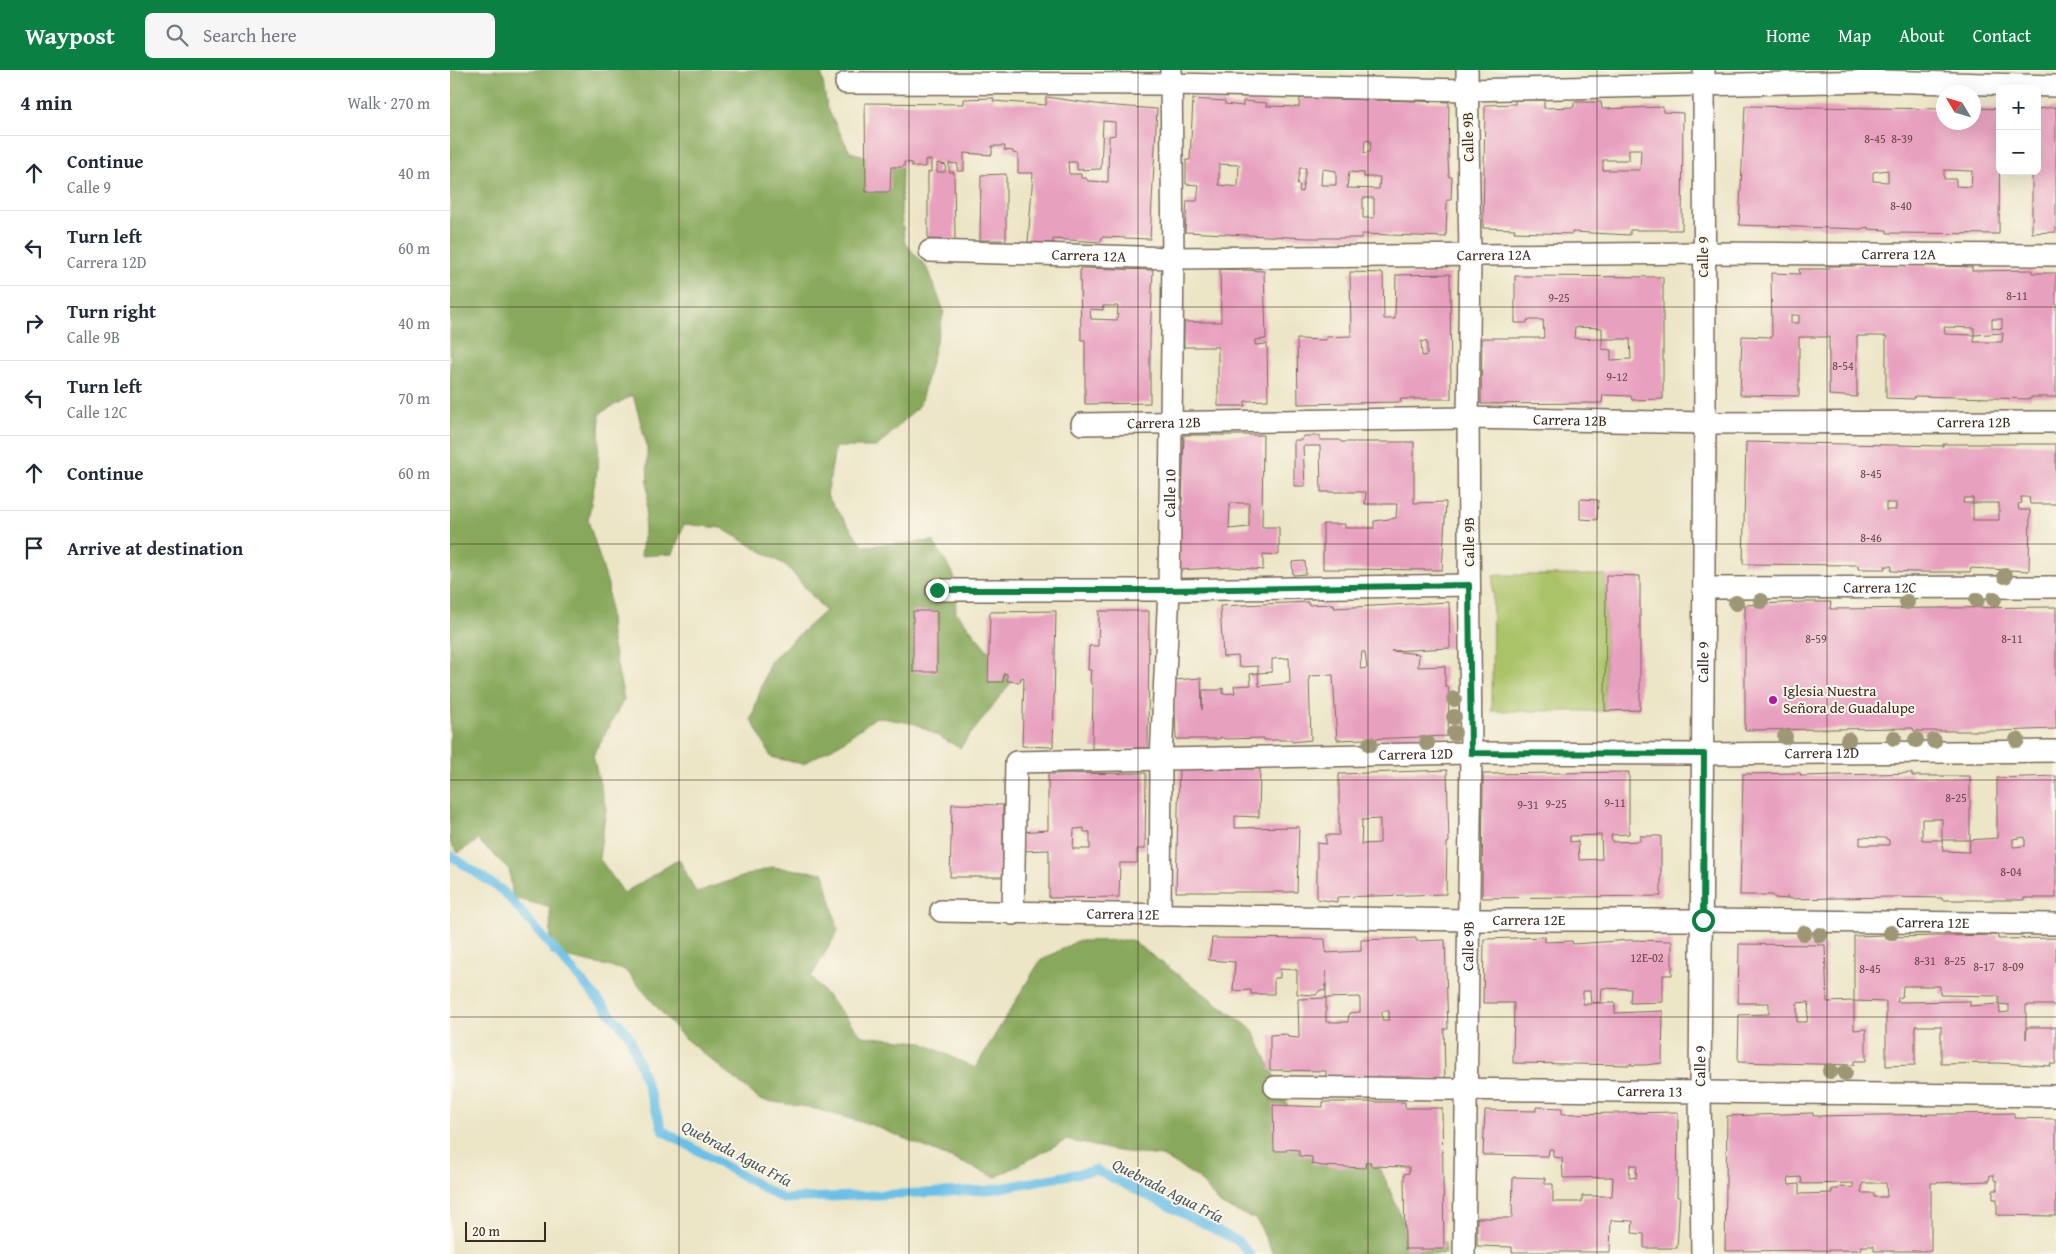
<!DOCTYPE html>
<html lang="en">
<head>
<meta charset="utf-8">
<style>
	body { margin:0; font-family:"Gentium Book Plus",serif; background:#f6f6f7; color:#1f2937 }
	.controls { position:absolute; right:15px; top:15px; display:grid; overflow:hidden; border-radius:8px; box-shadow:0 5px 20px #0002 }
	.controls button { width:45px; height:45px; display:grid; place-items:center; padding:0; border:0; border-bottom:1px solid #e0e1e3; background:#fff; color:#1f2937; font:25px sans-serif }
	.compass { position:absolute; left:1486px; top:15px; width:45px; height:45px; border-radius:50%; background:#fff; box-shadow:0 5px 20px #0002; rotate:308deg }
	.scale { position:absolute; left:15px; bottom:12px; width:81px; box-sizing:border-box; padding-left:5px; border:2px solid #3b2a1e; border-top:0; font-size:14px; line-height:18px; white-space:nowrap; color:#3b2a1e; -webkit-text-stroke:4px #fbf7ec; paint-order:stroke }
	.stop { position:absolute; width:15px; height:15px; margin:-11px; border:4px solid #0b8043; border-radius:50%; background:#fff }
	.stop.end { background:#0b8043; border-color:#fff; box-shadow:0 1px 5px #0008 }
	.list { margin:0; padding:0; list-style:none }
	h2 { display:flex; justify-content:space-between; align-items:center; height:65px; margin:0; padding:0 20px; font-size:21px }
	h2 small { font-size:16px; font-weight:400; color:#747a83 }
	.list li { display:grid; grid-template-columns:32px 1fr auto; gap:15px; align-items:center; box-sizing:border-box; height:75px; padding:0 20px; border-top:1px solid #e0e1e3 }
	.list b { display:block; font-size:19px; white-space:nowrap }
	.list p { margin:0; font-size:16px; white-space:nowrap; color:#747a83 }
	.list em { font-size:16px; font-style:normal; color:#747a83 }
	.icon { flex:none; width:28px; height:28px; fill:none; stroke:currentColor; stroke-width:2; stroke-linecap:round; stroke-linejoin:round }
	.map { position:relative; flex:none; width:1606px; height:1184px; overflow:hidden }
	header { display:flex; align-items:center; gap:30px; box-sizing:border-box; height:70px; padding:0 25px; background:#0b8043; color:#fff }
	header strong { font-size:24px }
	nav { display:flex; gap:28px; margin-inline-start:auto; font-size:18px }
	.search { width:350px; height:45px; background:#f6f6f7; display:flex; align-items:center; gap:12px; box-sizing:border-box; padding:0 18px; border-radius:8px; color:#747a83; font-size:19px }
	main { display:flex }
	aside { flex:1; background:#fff }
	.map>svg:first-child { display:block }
	.green { fill:#abc368; stroke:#737643 }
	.forest { fill:#88a95c; stroke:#626a3d }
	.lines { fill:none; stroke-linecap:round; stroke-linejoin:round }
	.stream { stroke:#6bc0e7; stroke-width:9 }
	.building { fill:#e8a0bf; fill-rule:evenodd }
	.street-casing { stroke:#796b59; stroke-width:24 }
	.street { stroke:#fff; stroke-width:21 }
	.tree { fill:#9d9776 }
	.route { stroke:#0b8043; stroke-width:6 }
	.grid { fill:none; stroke:#3b2a1e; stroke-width:1; stroke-opacity:0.55 }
	.poi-dot { fill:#b5179e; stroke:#fbf7ec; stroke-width:2 }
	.labels { text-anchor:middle; stroke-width:4; stroke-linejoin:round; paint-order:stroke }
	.number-label { font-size:12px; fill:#664846 }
	.street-label { font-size:15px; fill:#3b2a1e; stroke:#fbf7ec }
	.poi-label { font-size:15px; fill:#3b2a1e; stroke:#fbf7ec; text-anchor:start }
	.water-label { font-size:16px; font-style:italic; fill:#49575a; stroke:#fbf7ec }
</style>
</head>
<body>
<header>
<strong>Waypost</strong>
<div class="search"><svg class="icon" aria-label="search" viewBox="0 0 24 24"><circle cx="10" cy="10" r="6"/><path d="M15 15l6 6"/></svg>Search here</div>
<nav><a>Home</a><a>Map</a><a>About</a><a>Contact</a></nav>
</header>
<main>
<aside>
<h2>4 min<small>Walk · 270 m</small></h2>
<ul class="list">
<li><svg class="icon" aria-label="ahead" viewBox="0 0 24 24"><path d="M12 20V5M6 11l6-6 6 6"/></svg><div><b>Continue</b><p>Calle 9</p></div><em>40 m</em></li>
<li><svg class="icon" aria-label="left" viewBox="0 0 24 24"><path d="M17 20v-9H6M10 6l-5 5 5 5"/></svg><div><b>Turn left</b><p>Carrera 12D</p></div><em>60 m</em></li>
<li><svg class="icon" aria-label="right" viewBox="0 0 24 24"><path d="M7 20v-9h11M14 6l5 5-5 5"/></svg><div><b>Turn right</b><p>Calle 9B</p></div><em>40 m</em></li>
<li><svg class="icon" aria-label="left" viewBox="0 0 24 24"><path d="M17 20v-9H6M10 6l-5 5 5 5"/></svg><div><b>Turn left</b><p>Calle 12C</p></div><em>70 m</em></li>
<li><svg class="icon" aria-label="ahead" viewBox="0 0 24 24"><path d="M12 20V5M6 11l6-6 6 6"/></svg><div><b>Continue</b></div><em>60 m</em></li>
<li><svg class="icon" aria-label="arrive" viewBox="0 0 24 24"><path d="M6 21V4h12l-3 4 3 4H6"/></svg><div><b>Arrive at destination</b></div></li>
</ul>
</aside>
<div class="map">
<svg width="1606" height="1184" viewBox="0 0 1606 1184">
	<rect width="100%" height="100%" fill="#fbf7ec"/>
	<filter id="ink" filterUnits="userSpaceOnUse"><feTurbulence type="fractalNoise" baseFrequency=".02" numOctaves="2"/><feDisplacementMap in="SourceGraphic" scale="10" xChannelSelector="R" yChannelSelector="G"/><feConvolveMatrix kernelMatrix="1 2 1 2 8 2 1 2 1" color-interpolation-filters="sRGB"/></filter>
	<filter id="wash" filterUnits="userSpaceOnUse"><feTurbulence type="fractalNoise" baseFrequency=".0096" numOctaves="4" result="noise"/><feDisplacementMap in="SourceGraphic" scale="20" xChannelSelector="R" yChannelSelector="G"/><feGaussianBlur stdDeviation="1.12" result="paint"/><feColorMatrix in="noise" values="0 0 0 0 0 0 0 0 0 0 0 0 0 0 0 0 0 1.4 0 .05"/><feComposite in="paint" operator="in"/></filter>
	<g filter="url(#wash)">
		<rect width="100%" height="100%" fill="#ece5c6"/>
		<path class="green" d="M1043,505H1156L1155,641H1042Z"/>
		<path class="forest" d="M0,0H371L377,38L400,82L452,96L451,144L455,173L477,198L494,241L470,335L427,377H385L377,426L413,476L483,471L504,506L506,542L544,588L569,602L510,678L466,654L426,647L391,673L353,694L321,687L301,649L320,591L375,541L337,496L271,458L234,454L223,484L191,486L198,426L197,376L183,325L150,343L148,395L138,450L158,515L161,566L174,629L143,686L156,739L149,788L174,823L229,789L246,822L322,797L374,803L388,861L361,907L412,966L471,972L525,998L590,891L627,871L681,870L803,960L838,1036L926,1088L956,1158L995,1172V1184H823L807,1150L771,1135L747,1107L712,1086L668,1081L616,1070L546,1107L422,1055L358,1037L310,1030L232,966L175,900L101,884L100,837L63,828L59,799L28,770L8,783L0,773Z"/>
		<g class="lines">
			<path class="stream" d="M0,785L53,821L179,965L213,1061L333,1129L539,1120L646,1100L788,1171L800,1184"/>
		</g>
		<g id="blocks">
			<path class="building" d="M596,27L653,35L707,39L700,169L652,167L651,172L603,169V173L578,172L583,103H568V84L563,83V81L554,80L555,76H542V85L514,83V101H507L508,94L499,93V102H504L505,170L478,169V102H481V90H475V97H462V93L454,92V97H441L440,122H416L415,33L514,34V29L544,28L543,31L596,35ZM653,51L665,52V65L659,66L658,112L638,111L636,108H631V104H619L618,92H627V100L651,99ZM487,93L496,95L495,102H487Z
				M850,28L999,32L998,90L999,107H1002L1001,130H997L996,167L912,164L911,168H859L735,162L737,131H747L749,115L736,114V90H740L743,29L775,31V34L793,36V31L817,33L816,36L849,37ZM915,70L921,71L920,82L914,83ZM769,94L789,95L788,117L769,115ZM850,98H856L852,122L849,121L850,115H847ZM872,99L886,101V115H871ZM899,102L914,103V107H930L929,119L897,118ZM913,128H924V148H913Z
				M1065,30H1094V38L1124,37V32H1151L1152,39L1213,37V42L1233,43L1232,160H1180V165L1122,162V164L1064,162L1065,159L1033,158L1035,35L1065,34ZM1179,79H1191L1190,100H1153V90H1179Z
				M1295,36L1494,39V52H1524V38L1550,39L1549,164L1437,163V160L1418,159V157L1410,159L1289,155ZM1438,100V112L1423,111V102ZM1494,100L1522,101L1521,117L1506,116V109H1494Z
				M1606,37V162L1582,163V101H1587V39Z
				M556,104V170H530L531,105Z
				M1407,194L1494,196L1522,197V201L1582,200V203H1606V327H1581V329L1465,326L1464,329L1436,328V266H1407V327L1379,325V267H1349V326L1290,325L1292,266L1322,267L1321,203L1350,204L1349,199H1379V196H1407ZM1341,245H1349V253H1341ZM1542,249H1552V259L1542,258ZM1494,257L1524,258V265L1553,263L1552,272H1524V265L1495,264Z
				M630,198L703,200L700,269V333L635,334V270H631ZM653,236H668L667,250L641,249L640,239L653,240Z
				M770,199L814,201L816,269L805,270V275L817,274L818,330L795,331V336H768V277H734V252H771Z
				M900,202L933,203L934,249H945L946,205L1000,204L1001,329H950L951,332L848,334L847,269L876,270V267L901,266ZM971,271L977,272V285L972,286Z
				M1065,206L1213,207V329L1182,330L1181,326L1153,325L1152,333L1031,334L1032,268H1094L1093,250H1077V253H1065ZM1125,257L1152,258V269H1180L1181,289L1161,290V280L1152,279V269L1124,268Z
				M734,365H813L812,457H829V485L813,484V500L781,497L729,500V432H732ZM780,433H799V457L779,459Z
				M853,366H870V370H890L891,372H964V433L996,432L992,500L873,499V454H895V458H924V451L946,448L947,434H915L916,422H871L870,376H853L855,416H844V370H852Z
				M1296,372L1493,376V374H1606V434H1580L1579,427H1571L1572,433L1568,434L1569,440H1580L1579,501L1521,498L1520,502H1464L1441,501L1442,496H1435V499H1408V495L1293,494ZM1514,428H1523V433H1549V450H1523V433H1513ZM1436,433H1446V440H1436Z
				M1130,429L1148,430L1147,450L1130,449Z
				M855,491L856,504L843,505L842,492Z
				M1156,505L1190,506V640L1155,641Z
				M858,532V535L883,534L884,538L999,532L1000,578L941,581L969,584L968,597L995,596V616H998L999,624L998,666L887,670L883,605L859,606L861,670L842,672V670H814V668L776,669L770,667V669H726L724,610L751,608L752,640L753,620H769L773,618V624L785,623L784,616L801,615L800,604L808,603L809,616L840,613L839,588L822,589V602L808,603V596L789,597L788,586L773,587L770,536ZM912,582H915L917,598L910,599Z
				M1351,532H1381L1380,539L1606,537V659L1550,661H1464L1463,658L1295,660V535Z
				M463,541H487V602H463Z
				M606,541L603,677L572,676L574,607L571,608L570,612L557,611V604L554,603L553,612H538L540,542Z
				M649,541H699L698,678L642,679L643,617L640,611L641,600H638L639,576H648Z
				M729,699H810L809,747L785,746V758L849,757L847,822H726Z
				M997,700L999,772L997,773L996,824L887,827V832L867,829V773L876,774V765H889V704ZM930,749V773L911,774L912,750Z
				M1179,702V764L1161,765L1162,772L1190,771V766H1211V826L1032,828L1033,704ZM1151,765L1152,789L1129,790L1128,771L1120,772V766Z
				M696,703L695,779H687V793H670L669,827L599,828V780L571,781V762L598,760V704ZM634,758V762H640V779H623L624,759Z
				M1350,703L1351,706L1462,703V706H1520V770H1492V749H1472V770H1492L1493,781L1519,782L1520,770L1547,768V708L1606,706V828H1574V830H1492V828L1439,827L1339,829L1337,826V829L1325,828L1323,825H1290L1293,704ZM1410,767L1435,768L1439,770V775H1410ZM1575,767V776L1563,777V769Z
				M502,734L553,735V807H500Z
				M1435,865L1436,867L1548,865V869L1606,868V935H1576V969L1577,957H1606V994H1600L1601,996L1548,993L1491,994V956H1465V995L1436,996V932L1404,931V866ZM1453,916H1490V925L1549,926V934L1559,935V942L1550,943L1549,934L1520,936V931L1447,932L1448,928L1452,927Z
				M1095,867V872L1122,871L1123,874L1181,870L1222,871V905H1213V932L1180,933L1181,919L1152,918L1151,932L1143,933H1165V943L1213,941L1212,993L1195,995H1181V993L1180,995L1063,993L1064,933H1033L1034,869ZM1133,921H1140L1141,934H1133Z
				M762,868L875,869L876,883L911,881V870L966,868V871L995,870L998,959H994L995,1009L876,1010V1001L820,1000V965L837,964L838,967L849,968L848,929L876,928V901L875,921L870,920L866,925L847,924V900L830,899V908H824V924H801V920L783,921L785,892L759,890ZM910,927V942L899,943L898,952H876V928ZM932,941H939V950H932Z
				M1289,874L1375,875L1377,932L1404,931V960L1416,959V991H1404V995L1288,992L1289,945L1319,944V933H1288ZM1359,932L1357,952H1347V933Z
				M873,1032H955V1038H992L994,1179H955L954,1104L959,1103V1097L920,1096L921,1092H916L915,1098L873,1096L862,1094V1087L849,1086V1080L837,1079L836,1081H824L823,1035L873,1037Z
				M1086,1037L1112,1038V1044L1228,1042L1227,1127H1230L1227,1178H1194V1164L1182,1163L1183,1151L1161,1150L1160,1182H1062V1177L1027,1176V1148H1062L1063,1107L1095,1108V1114H1103V1132H1132V1126H1162L1163,1107L1113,1108L1112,1088L1103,1087V1079H1099L1098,1086L1033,1085L1035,1040L1086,1041ZM1180,1095H1187L1186,1108L1179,1107Z
				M1363,1043V1046L1564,1043V1048L1606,1049V1146L1547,1145V1129H1543V1120H1547V1111L1544,1110V1105H1540L1539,1111L1481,1113V1181H1424V1176H1412L1411,1180L1275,1181L1277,1046ZM1351,1107L1352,1114L1403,1113V1118L1390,1117L1388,1119H1382V1123L1349,1124V1114L1339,1115L1338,1108ZM1413,1113H1436L1437,1127H1424V1123H1411Z"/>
		</g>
	</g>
	<g filter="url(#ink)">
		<use href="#blocks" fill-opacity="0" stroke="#796b59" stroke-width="1"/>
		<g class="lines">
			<defs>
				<g id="street">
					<path d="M396,13L721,14L1017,20L1428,11L1606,16"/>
					<path id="s1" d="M480,181L723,188L1253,183L1606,185"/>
					<path id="s2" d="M632,354L1018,348L1255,353L1606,352"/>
					<path id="s3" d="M1254,518L1606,517"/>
					<path d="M487,520H719L1019,515"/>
					<path id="s4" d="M491,841L1018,850H1253L1606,854"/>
					<path id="s5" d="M563,844L566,692L1021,683L1254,684L1606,681"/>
					<path id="s6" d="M710,845L711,689L719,520L723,188L721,0"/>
					<path id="s7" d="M825,1017L1606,1026"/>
					<path id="s8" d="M1014,1184L1021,683L1018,348L1020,185L1017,0"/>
					<path id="s9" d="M1252,1184L1250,1021L1255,353L1254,0"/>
				</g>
			</defs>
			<use href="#street" class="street-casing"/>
			<use href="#street" class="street"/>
		</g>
		<g class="tree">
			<circle cx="1555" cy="506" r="8"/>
			<circle cx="1544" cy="529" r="8"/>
			<circle cx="1527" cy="530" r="8"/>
			<circle cx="1311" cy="531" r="8"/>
			<circle cx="1457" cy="532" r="8"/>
			<circle cx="1286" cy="533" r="8"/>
			<circle cx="1004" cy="629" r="8"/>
			<circle cx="1004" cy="647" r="8"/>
			<circle cx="1004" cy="663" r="8"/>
			<circle cx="1335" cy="667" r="8"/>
			<circle cx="1444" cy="668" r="8"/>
			<circle cx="1398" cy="670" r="8"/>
			<circle cx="1466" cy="670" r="8"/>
			<circle cx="1567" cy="670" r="8"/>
			<circle cx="1484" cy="671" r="8"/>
			<circle cx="977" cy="673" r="8"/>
			<circle cx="920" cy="674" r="8"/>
			<circle cx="1354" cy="863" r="8"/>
			<circle cx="1441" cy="863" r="8"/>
			<circle cx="1370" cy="865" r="8"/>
			<circle cx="1380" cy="1001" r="8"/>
			<circle cx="1395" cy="1003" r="8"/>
		</g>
	</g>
	<g class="lines" filter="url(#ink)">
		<path class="route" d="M487,520H719L1019,515L1021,683L1254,684L1253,850"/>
	</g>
	<path class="grid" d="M229,0V1184M459,0V1184M688,0V1184M918,0V1184M1147,0V1184M1377,0V1184M0,237H1606M0,474H1606M0,710H1606M0,947H1606"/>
	<circle class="poi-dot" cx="1323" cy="630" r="5"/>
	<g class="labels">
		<g class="number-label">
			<text x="1425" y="73">8-45</text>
			<text x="1452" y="73">8-39</text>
			<text x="1451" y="140">8-40</text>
			<text x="1567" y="230">8-11</text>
			<text x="1109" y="232">9-25</text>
			<text x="1393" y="300">8-54</text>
			<text x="1167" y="311">9-12</text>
			<text x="1421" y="408">8-45</text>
			<text x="1421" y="472">8-46</text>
			<text x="1366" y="573">8-59</text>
			<text x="1562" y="573">8-11</text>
			<text x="1506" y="732">8-25</text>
			<text x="1165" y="737">9-11</text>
			<text x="1106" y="738">9-25</text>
			<text x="1078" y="739">9-31</text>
			<text x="1561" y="806">8-04</text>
			<text x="1197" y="892">12E-02</text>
			<text x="1475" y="895">8-31</text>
			<text x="1505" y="895">8-25</text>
			<text x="1534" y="901">8-17</text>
			<text x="1563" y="901">8-09</text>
			<text x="1420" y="903">8-45</text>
		</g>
		<g class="street-label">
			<text transform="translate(1018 67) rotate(-91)" y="5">Calle 9B</text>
			<text dy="5" stroke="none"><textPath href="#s1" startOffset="969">Carrera 12A</textPath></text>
			<text dy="5" stroke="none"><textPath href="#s1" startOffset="159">Carrera 12A</textPath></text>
			<text dy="5" stroke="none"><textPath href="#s1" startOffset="564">Carrera 12A</textPath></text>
			<text transform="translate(1253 187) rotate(-90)" y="5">Calle 9</text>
			<text dy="5" stroke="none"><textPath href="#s2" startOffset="488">Carrera 12B</textPath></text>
			<text dy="5" stroke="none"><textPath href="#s2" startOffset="82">Carrera 12B</textPath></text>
			<text dy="5" stroke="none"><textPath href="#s2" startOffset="892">Carrera 12B</textPath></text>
			<text dy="5" stroke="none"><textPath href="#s6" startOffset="422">Calle 10</textPath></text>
			<text transform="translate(1019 472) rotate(-90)" y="5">Calle 9B</text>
			<text dy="5" stroke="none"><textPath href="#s3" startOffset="176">Carrera 12C</textPath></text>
			<text dy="5" stroke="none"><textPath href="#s9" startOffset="592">Calle 9</textPath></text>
			<text dy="5" stroke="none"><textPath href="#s5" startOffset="958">Carrera 12D</textPath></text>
			<text dy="5" stroke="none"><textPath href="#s5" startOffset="552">Carrera 12D</textPath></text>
			<text dy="5" stroke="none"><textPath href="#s4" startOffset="182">Carrera 12E</textPath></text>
			<text dy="5" stroke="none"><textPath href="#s4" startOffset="588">Carrera 12E</textPath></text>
			<text dy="5" stroke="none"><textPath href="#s4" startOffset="992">Carrera 12E</textPath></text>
			<text dy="5" stroke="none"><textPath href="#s8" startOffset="308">Calle 9B</textPath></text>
			<text dy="5" stroke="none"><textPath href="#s9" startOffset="188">Calle 9</textPath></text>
			<text dy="5" stroke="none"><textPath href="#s7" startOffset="375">Carrera 13</textPath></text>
		</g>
		<g class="poi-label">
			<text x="1333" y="626">Iglesia Nuestra<tspan x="1333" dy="17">Señora de Guadalupe</tspan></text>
		</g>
		<g class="water-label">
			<text transform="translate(287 1083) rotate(28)" y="6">Quebrada Agua Fría</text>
			<text transform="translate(718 1120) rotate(27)" y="6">Quebrada Agua Fría</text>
		</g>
	</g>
</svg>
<div class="controls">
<button>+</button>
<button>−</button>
</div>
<svg class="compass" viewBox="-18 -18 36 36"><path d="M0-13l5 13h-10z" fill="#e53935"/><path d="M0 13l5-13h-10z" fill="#747a83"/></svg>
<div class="scale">20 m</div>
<div class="stop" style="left:1253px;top:850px"></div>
<div class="stop end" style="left:487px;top:520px"></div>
</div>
</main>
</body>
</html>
